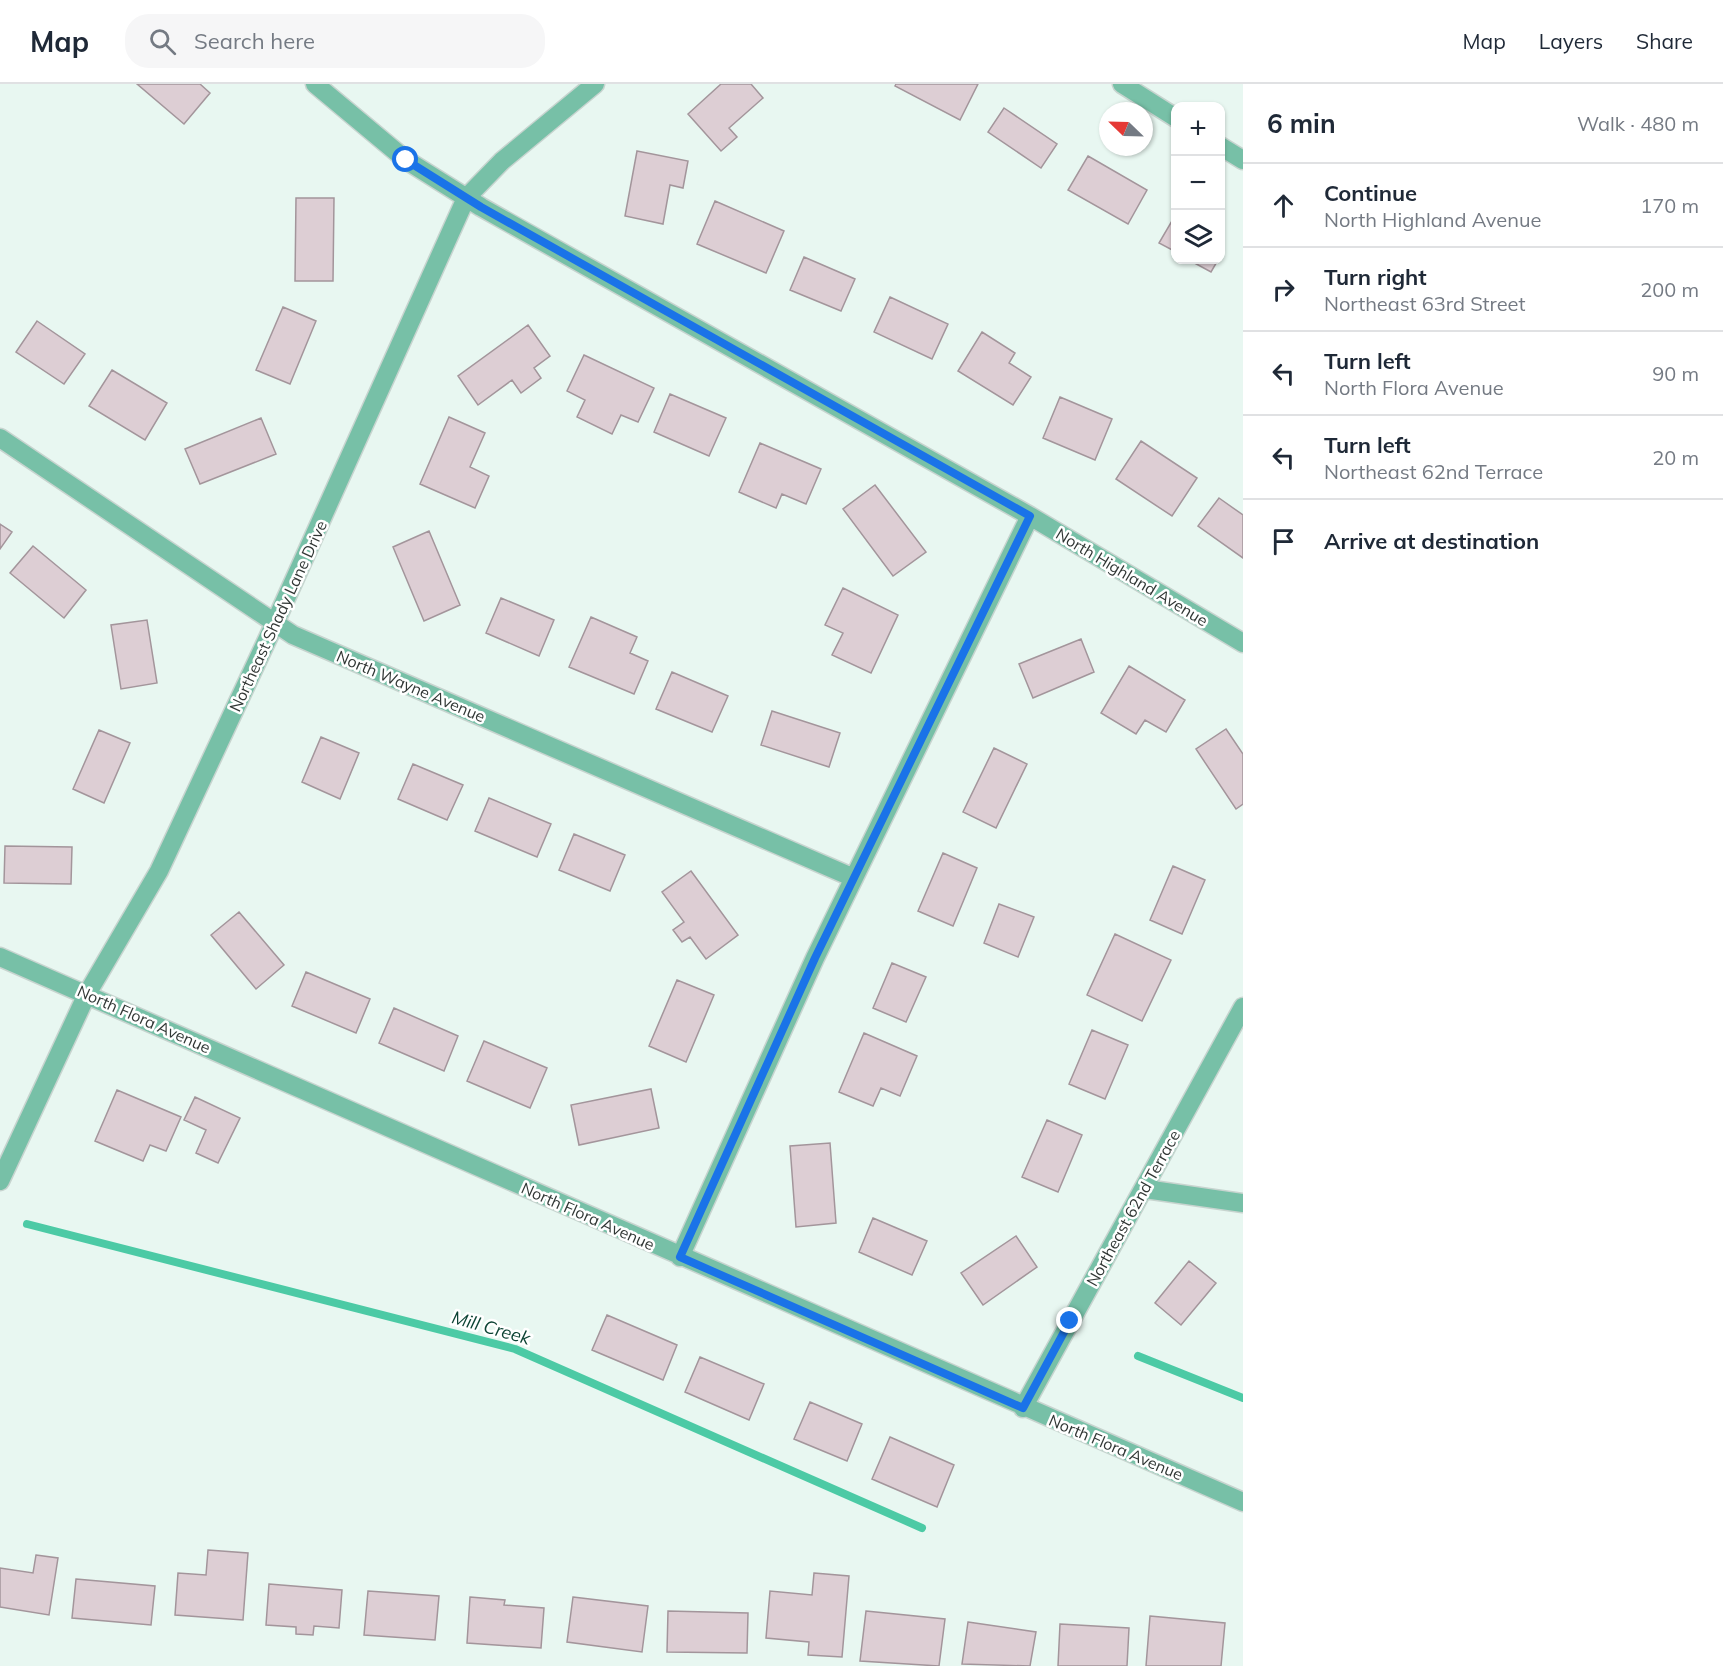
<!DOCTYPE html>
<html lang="en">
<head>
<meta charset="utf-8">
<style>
	body { margin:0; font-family:Mulish,sans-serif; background:#f6f6f7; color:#1f2937 }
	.controls { position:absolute; right:18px; top:18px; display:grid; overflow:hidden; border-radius:12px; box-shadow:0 2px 4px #0004 }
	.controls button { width:54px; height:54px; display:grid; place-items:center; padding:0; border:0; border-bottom:2px solid #e0e1e3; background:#fff; color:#1f2937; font:30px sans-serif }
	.compass { position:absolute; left:1099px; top:18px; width:54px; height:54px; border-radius:50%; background:#fff; box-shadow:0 2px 4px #0004; rotate:293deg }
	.stop { position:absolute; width:18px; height:18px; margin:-14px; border:4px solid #1a73e8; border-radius:50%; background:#fff }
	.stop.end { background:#1a73e8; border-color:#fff; box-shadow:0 2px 6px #0008 }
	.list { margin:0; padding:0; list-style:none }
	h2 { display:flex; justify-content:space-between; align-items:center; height:78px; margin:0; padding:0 24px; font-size:26px }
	h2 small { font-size:20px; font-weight:400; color:#747a83 }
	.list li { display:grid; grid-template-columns:39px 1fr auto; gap:18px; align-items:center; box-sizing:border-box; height:84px; padding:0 24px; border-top:2px solid #e0e1e3 }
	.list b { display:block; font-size:22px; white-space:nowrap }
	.list p { margin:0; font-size:20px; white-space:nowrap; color:#747a83 }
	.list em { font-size:20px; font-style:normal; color:#747a83 }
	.icon { flex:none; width:33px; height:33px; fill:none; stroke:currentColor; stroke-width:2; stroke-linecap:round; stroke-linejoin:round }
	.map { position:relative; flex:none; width:1243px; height:1582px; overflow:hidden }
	header { display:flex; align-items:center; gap:36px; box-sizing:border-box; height:84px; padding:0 30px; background:#fff; border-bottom:2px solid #e0e1e3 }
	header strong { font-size:28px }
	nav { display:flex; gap:33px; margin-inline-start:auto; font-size:21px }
	.search { width:420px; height:54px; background:#f6f6f7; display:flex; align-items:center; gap:15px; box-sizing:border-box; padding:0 21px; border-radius:24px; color:#747a83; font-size:22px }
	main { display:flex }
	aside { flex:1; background:#fff }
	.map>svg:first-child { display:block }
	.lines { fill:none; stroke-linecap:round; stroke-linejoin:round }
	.stream { stroke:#4ccaa5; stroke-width:8 }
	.building { fill:#ddced4; stroke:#a3959b; stroke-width:1.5 }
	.minor-casing { stroke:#c7d4cf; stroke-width:21 }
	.minor { stroke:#77c0a7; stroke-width:18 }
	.route { stroke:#1a73e8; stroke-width:8 }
	.labels { text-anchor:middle; stroke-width:5; stroke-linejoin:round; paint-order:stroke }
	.street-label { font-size:16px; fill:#313735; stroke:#fff }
	.water-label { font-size:18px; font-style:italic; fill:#0c4334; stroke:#fff }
</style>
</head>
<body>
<header>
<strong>Map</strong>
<div class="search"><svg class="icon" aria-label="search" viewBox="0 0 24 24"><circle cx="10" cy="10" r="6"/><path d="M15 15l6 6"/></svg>Search here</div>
<nav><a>Map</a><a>Layers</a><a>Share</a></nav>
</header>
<main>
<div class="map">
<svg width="1243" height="1582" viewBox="0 0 1243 1582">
	<rect width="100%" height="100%" fill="#e8f7f1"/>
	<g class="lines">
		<path class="stream" d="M27,1140L515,1265L922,1444
			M1138,1272L1243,1314"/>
	</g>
	<path class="building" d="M137,0H200L210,9L184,40Z
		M721,0H751L763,14L729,44L737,53L721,67L688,30Z
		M896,0H978L960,36L895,2Z
		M1004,24L1057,60L1041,84L988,48Z
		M637,67L688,77L683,104L670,101L663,140L625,132Z
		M1088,72L1147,106L1128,140L1068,106Z
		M296,114H334L333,197H295Z
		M715,117L784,147L766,189L697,160Z
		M1176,130V168L1159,159Z
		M804,173L855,195L841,227L790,206Z
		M1189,176H1218L1211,188Z
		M890,213L948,240L932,275L874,248Z
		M283,223L316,237L290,300L256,286Z
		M37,237L85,270L64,300L16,268Z
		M528,241L550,272L534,284L541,294L521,309L512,296L478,321L458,292Z
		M982,248L1015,269L1009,279L1031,293L1013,321L958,287Z
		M584,271L654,304L638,338L621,331L612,350L577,333L585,316L567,307Z
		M112,286L167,319L145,356L89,322Z
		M670,310L726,334L709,372L654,348Z
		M1060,313L1112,335L1095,376L1043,354Z
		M449,333L485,349L470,383L489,392L475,424L420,400Z
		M261,334L276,370L200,400L185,365Z
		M1141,357L1197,394L1172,432L1116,395Z
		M760,359L821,385L806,420L782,410L776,424L739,408Z
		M875,401L926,468L893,492L843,425Z
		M1219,414L1243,431V474L1198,442Z
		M0,440L12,448L0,465Z
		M429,447L460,521L424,537L393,463Z
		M33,462L86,506L64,534L10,489Z
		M843,504L898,531L871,589L832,571L843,549L825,541Z
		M501,514L554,536L539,572L486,549Z
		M591,533L637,553L630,569L648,577L634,610L569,583Z
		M147,536L157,599L121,605L111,541Z
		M1081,555L1094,588L1033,614L1019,580Z
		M1129,582L1185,616L1166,648L1145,636L1136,650L1101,629Z
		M672,588L728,612L712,648L656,625Z
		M772,627L840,649L829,683L761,661Z
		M1226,645L1243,670V720L1236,725L1196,665Z
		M99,646L130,659L104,719L73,705Z
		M321,653L359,669L340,715L302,698Z
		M994,664L1027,680L996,744L963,728Z
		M413,680L463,701L447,736L398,715Z
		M489,714L551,740L537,773L475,747Z
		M574,750L625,771L610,807L559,786Z
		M5,762L72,763L71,800L4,799Z
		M943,769L977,784L953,842L918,827Z
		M1173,782L1205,796L1182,850L1150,836Z
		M691,787L738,851L706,875L690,853L682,858L673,846L684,838L662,808Z
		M999,820L1034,833L1018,873L984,859Z
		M239,828L284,881L256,905L211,851Z
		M1115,850L1171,876L1142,937L1087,911Z
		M892,879L926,893L906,938L873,924Z
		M306,888L370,915L356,949L292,922Z
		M677,896L714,911L686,978L649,962Z
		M394,924L458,952L444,987L379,959Z
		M1092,946L1128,961L1105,1015L1069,1000Z
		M864,949L917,972L900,1012L881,1004L873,1022L839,1008Z
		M484,957L547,984L530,1024L467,997Z
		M651,1005L659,1044L579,1061L571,1021Z
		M117,1006L181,1033L166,1067L150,1061L143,1077L95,1057Z
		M195,1013L240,1034L218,1079L196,1069L206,1046L184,1036Z
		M1047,1036L1082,1051L1058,1108L1022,1093Z
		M830,1059L836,1139L796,1143L790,1062Z
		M873,1134L927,1157L912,1191L859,1168Z
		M1016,1152L1037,1183L983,1221L961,1189Z
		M1189,1177L1216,1199L1181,1241L1155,1219Z
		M607,1231L677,1261L663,1296L592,1266Z
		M700,1273L764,1300L749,1336L685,1308Z
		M810,1318L862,1340L847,1377L794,1355Z
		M890,1353L954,1381L937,1423L872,1395Z
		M208,1466L248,1469L243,1536L175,1531L178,1489L206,1491Z
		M36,1471L58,1474L49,1531L0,1523V1484L33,1489Z
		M814,1489L849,1492L842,1573L808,1571L809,1558L766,1554L770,1507L812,1511Z
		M76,1495L155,1502L151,1541L72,1534Z
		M269,1500L342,1506L339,1544L314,1542L313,1551L296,1550V1543L266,1541Z
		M368,1507L439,1512L435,1556L364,1551Z
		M470,1513L505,1516L504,1521L544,1524L541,1564L467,1559Z
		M573,1513L648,1522L642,1568L567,1558Z
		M668,1527L748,1529L747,1569L667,1568Z
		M866,1527L945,1535L939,1582L860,1577Z
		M1150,1532L1225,1539L1221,1582H1146Z
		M968,1538L1036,1548L1030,1582L962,1580Z
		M1060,1540L1129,1544L1127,1582H1058Z"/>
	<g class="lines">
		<defs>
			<path id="minor" d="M315,0L406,76L481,123L1030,432L1243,559
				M1122,0L1176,34
				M1220,62L1243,76
				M0,354L293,551L854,794
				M0,873L1243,1418
				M0,1097L87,910L159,787L274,541L466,114L502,77L595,0
				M1145,1105L1243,1119
				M680,1173L815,874L1030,432
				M1023,1324L1243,923"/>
		</defs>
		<use href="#minor" class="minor-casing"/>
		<use href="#minor" class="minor"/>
	</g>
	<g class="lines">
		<path class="route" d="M406,76L481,123L1030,432L815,874L680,1173L1023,1324L1070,1237"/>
	</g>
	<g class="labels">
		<g class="street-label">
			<text transform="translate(1132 493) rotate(31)" y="6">North Highland Avenue</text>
			<text transform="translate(278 532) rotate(-65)" y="6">Northeast Shady Lane Drive</text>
			<text transform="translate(411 602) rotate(23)" y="6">North Wayne Avenue</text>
			<text transform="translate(144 935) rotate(24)" y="6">North Flora Avenue</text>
			<text transform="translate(1133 1124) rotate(-61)" y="6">Northeast 62nd Terrace</text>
			<text transform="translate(588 1132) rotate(24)" y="6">North Flora Avenue</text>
			<text transform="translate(1116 1363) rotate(23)" y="6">North Flora Avenue</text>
		</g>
		<g class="water-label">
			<text transform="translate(491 1244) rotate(16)" y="6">Mill Creek</text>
		</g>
	</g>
</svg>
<div class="controls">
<button>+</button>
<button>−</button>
<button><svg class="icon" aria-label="layers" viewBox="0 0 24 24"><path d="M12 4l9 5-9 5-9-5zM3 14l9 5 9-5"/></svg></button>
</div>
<svg class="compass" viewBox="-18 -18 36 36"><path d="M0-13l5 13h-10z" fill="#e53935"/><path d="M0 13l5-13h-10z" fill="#747a83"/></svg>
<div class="stop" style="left:406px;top:76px"></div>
<div class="stop end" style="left:1070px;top:1237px"></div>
</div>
<aside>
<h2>6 min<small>Walk · 480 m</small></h2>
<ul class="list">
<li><svg class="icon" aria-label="ahead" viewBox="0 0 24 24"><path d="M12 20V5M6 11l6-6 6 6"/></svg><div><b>Continue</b><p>North Highland Avenue</p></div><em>170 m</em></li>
<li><svg class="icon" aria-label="right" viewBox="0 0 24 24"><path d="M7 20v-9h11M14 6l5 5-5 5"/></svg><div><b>Turn right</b><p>Northeast 63rd Street</p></div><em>200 m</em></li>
<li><svg class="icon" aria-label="left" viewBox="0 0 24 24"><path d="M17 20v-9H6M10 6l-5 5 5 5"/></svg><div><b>Turn left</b><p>North Flora Avenue</p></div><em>90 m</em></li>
<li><svg class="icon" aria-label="left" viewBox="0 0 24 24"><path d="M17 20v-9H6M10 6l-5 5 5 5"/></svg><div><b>Turn left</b><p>Northeast 62nd Terrace</p></div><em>20 m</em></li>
<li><svg class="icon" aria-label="arrive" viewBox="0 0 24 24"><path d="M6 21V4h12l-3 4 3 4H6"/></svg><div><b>Arrive at destination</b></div></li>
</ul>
</aside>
</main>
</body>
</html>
